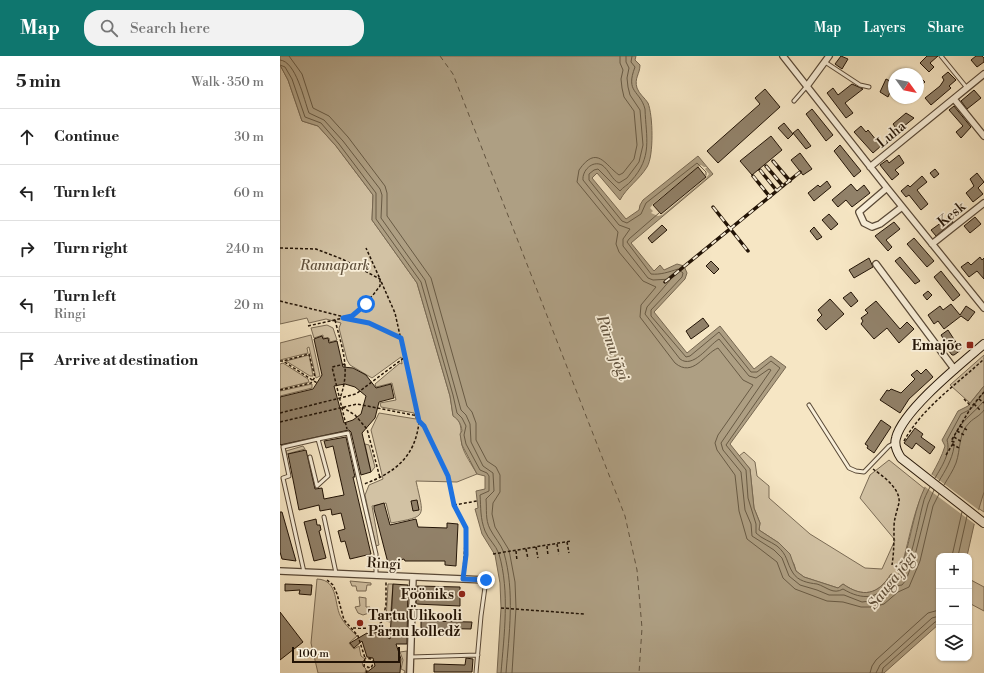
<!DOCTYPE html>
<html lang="en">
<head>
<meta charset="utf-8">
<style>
	body { margin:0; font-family:"Libre Bodoni",serif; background:#f2f2f2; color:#222 }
	.controls { position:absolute; right:12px; bottom:12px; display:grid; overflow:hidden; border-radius:8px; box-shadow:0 1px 3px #0004 }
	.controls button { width:36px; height:36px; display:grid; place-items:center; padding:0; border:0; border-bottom:1px solid #e0e0e0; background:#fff; color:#222; font:20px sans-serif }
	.compass { position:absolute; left:608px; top:12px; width:36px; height:36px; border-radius:50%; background:#fff; box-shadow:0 1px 3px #0004; rotate:123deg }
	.scale { position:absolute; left:12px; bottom:10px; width:108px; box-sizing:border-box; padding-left:4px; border:2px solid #231406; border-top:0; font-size:11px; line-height:14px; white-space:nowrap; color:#231406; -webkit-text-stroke:3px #f9efd9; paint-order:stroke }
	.stop { position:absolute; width:12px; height:12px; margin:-9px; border:3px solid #1a73e8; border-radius:50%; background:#fff }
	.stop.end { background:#1a73e8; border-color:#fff; box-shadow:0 1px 4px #0008 }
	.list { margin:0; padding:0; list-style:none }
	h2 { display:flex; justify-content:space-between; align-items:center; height:52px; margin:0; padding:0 16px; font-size:17px }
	h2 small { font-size:13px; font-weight:400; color:#767676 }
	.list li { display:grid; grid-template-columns:26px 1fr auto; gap:12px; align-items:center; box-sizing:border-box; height:56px; padding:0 16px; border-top:1px solid #e0e0e0 }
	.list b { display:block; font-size:15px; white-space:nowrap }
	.list p { margin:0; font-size:13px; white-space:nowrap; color:#767676 }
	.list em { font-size:13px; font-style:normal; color:#767676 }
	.icon { flex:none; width:22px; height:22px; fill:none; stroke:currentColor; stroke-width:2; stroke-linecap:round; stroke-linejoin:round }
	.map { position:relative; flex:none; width:704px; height:617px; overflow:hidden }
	header { display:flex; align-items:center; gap:24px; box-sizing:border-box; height:56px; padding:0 20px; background:#0f766e; color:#fff }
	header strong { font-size:19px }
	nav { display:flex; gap:22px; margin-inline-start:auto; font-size:14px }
	.search { width:280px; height:36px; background:#f2f2f2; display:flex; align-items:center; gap:10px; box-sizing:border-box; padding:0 14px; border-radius:16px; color:#767676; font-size:15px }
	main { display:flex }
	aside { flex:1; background:#fff }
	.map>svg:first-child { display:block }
	.green { fill:#d2c2a4; stroke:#7a6b55 }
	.water { fill:#ae9f83; stroke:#766751 }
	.pier { fill:#f6e6c4 }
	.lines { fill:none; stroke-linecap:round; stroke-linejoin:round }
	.shore { stroke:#685a44; stroke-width:1 }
	.ferry { stroke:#62533e; stroke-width:1; stroke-dasharray:5 4; stroke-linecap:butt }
	.building { fill:#918169; stroke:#231406; fill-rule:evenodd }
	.service-casing { stroke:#584836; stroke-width:5 }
	.minor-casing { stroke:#584836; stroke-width:8 }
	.secondary-casing { stroke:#231406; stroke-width:10 }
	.path { stroke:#231406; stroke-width:1.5; stroke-dasharray:3 2; stroke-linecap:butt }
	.service { stroke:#f9efd9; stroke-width:3 }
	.minor { stroke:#f9efd9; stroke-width:5.5 }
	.secondary { stroke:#f9efd9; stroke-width:8 }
	.rail-casing { stroke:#231406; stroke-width:3.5 }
	.rail { stroke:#f9efd9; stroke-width:2; stroke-dasharray:6; stroke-linecap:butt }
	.route { stroke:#1a73e8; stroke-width:5 }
	.poi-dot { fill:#8f2418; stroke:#f9efd9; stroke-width:1.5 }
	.labels { text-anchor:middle; stroke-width:3.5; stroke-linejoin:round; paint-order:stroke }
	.street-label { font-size:14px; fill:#231406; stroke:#f9efd9 }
	.park-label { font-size:14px; font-style:italic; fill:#60513d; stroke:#f9efd9 }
	.poi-label { font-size:14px; font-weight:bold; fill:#231406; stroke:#f9efd9; text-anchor:end }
	.water-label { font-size:15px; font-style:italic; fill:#62533e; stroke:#f9efd9 }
</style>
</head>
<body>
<header>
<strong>Map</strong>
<div class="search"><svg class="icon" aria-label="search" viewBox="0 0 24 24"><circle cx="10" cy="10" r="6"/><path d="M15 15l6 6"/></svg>Search here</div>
<nav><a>Map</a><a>Layers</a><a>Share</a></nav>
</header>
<main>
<aside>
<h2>5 min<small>Walk · 350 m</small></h2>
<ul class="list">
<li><svg class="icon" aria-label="ahead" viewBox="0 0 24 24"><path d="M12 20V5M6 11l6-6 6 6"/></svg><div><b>Continue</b></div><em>30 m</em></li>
<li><svg class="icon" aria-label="left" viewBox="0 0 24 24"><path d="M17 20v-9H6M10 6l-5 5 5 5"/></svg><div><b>Turn left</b></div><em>60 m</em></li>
<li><svg class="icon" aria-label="right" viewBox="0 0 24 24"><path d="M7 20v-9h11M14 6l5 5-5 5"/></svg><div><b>Turn right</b></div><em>240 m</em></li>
<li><svg class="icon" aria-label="left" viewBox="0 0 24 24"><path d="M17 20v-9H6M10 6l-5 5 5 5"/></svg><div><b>Turn left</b><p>Ringi</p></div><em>20 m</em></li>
<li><svg class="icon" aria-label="arrive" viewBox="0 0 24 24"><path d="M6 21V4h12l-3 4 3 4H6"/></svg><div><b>Arrive at destination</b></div></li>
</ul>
</aside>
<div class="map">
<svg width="704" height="617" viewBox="0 0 704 617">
	<rect width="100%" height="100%" fill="#f6e6c4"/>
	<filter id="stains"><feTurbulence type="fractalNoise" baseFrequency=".005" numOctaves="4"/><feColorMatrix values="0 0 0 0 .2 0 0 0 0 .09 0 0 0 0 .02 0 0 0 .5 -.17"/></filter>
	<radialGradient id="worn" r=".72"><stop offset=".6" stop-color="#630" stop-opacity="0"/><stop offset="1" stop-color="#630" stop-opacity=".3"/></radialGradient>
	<path class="green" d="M0,9L8,24L22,65L38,70L56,90L93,139L92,164L137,227L170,340L173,359C185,368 179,377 182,389C184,398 192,409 197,418L177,426L136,425C144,462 148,460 111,467L106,447L92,450L99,489L96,490L85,439L89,429L103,423L91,374L99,357L136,363L134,357L101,351L100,347L116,344L112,327L96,331L95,328L120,307L122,308L121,301L92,322L70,309L67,304L59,272L61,267L46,263L29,267L27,262L0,268Z
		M47,269L53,272L57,284L50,286L49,282H43V279L34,282L31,272Z
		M31,279L40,320L36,322L29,291L27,292L28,297L0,304V287Z
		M29,299L33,320H30L6,305Z
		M704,299V330L690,347L670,329Z
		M3,307L28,323L29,326L0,333V308Z
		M32,328V332L0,340V335Z
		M85,388L89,389L95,411L91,416Z
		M23,390L25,393L7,398L6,395Z
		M464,396L475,406L477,420L489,430V442L530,478L585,512L602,513L615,484L580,442L590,419L609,404L645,433C632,456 628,494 618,521L611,518C598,539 583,542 563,528L558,532L524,521L516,515L514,508L499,487L479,474L480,467L474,452L470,413L459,400Z
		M704,436V456L698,452Z
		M37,523C60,524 53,550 62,563C66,570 72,575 77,580L69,587L74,593L79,590L81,600L85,603L82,606L83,610L86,613L85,617H38L31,587Z
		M689,523L704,531V555L689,547Z
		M70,525L91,527V529H87L86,535H77L76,530H72Z
		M108,528H113L110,566L106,565Z
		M79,541L86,542V551H90L89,557L83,559L78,557L75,551L80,550Z
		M127,595L126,617H124L125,615L121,613L123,604L120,596Z"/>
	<path class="water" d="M0,0H356L355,4L360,9C360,18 354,22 357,32C359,38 365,42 368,47C373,59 374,100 367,111C359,124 347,131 340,144L317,117L312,122L346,163L359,154L360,149L363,144L418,100L433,118L351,187L374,215L380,209L384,214L397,208L404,210L407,217L405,223L374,256L407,297L440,270L474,313L491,300L506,311L450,388L470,413L474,452L480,467L479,474L499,487L510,498L516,515L524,521L558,532L563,528C583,542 598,539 611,518L618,521C628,496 631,471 639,446C645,426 659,410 665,390L662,384L678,355L688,350L704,330V436L694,469L687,500H659V568L604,617H217L221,552L220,527L215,499L202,478L195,453L198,452L196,435L205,433V420L197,418L182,389L180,378L182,375C181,368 179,364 173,360L170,340L137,227L92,164L93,139L56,90L38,70L22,65L8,24L0,9Z"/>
	<path class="pier" d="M421,109L424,111H427L425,113L429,118L426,122L382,159L378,160L371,157L373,155L370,152L373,148Z
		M651,418L700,455L696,469L644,430Z"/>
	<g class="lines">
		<path class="shore" d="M9,0L22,18L33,52L49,60L68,81L105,130L107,137V160L151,222L187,350L192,356L196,367V384L207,405L216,411L220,419V436L213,447L212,458L215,471L229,494L235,526L236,552L232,617
			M340,0V7L343,14L341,23L342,32L344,41L354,55L357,89L354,103L343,117L339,119C325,109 317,88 299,114L297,126L338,176L336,188L339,196L363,225L376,231L361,249L360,261L395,307C413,322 424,298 438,292L463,324L473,329L438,379L435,387L437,394L455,419L459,455L467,483L497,506L503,522L515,533L547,545L563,546L581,551H593L604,548L618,536L629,531L640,505L653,450L659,438
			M346,0V6L349,12L347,22L348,31L350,39L360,54L363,89L359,106L347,122L339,127C332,124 329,114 322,109C312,104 302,115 303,124L339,169L350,173L343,183V190L368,222L373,224L391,223L367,251L365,258L400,303C413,313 428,290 439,283L469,320L476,322L489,313L491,314L441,387L443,394L461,416L465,454L471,468L472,480L494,494L502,502L509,520L520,529L537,534L549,539H564L582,546L598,544L615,530L622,529L626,524L634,503L648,448L654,434
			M352,0L351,6L355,11C345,37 360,34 365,53C366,82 373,101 351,125C348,129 343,131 340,135L318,113L314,114L309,118V124L342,165L347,167L361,158L366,147L417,107L426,116V119
			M0,4C16,5 24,44 29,57L44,64L63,85L100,133L102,139L101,162L145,224L181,354L186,359L190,368L191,386L203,410L213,417L214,435L206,443C207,454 205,463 210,473C214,481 221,488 224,497C235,536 229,578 226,617
			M0,9L5,11L12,23L25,61L41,67L59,88L96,137V163L141,226L173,339L177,357L182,362L186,370L184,379L186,388L200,414L207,417L209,420V435L200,439C201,452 200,462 205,475C208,483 216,489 219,498C230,536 224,579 221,617
			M379,157L349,183L347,186L371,218C380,219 389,216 398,213L403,217L402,221L371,254V260L406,301L410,300L439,276L471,316H477L491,305L500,312L446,389L466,414L468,442L476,468V477C482,483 490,485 497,490C508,499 506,506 513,517C518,525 528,527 537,528C547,531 553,539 563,533C583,545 599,543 612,524H619C629,518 639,462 643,448C644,442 647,437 650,431
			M655,422C662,410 671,397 667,384L681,358L691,353L704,336
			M659,425C665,415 672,404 674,391C674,388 672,386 673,383C679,366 693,358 704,345
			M664,429C668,422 673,415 676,407C681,393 678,377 690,366C694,362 700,360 704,354
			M672,500L682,456
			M678,500L687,460
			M590,617L592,610L596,604L648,557L659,554
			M596,617L600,609L652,562L659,560
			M602,617L603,612L655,566L659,565"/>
		<path class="ferry" d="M160,0L173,18L345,460L357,514L362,572L359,617"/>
	</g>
	<path class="building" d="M561,0L568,3L562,13L555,8Z
		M647,0H658L650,7L654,11L649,16L640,7Z
		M696,0H702L704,2V6L697,11L691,4Z
		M668,16L676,24L669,30L671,32L651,49L645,42L660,30L664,24L662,21Z
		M638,19L645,26L638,32Z
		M606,23L614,27L608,41L600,36Z
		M572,28L583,33L565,47L573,57L566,62L547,37L553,32L558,39Z
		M485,33L500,51L438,107L427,95L480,48L475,42Z
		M694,34L701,42L687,53L681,45Z
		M674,50L691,71L681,82L676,76L683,70L669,54Z
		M532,53L553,79L546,85L526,58Z
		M626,57L634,62L618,75L613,68Z
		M504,67L513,78L508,83L498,72Z
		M581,70L586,76L588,74L601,90L593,97L574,76Z
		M518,73L531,90L526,93L513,77Z
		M491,80L502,94L472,119L460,105Z
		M560,89L581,115L574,121L554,95Z
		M520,97L532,113L523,119L511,104Z
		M619,99L624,107L615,114L619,118L612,124L600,109L607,104L609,107Z
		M418,111L426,121L381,158L373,149Z
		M655,113L659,118L654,122L650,117Z
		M697,117L704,126L698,132L703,138L693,146L686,137L694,130L690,123Z
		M642,120L647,126L637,134L648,148L641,154L629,139L626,141L621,135L628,129L630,131Z
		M547,125L551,131L534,145L528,137L538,129L540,131Z
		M571,128L577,135L584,129L590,137L572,151L566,144L558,151L552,144Z
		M549,158L558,168L551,174L542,164Z
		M669,161L673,166L656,180L651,174Z
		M695,161L701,168L690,177L684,170Z
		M614,166L620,173L606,184L612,191L608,195L595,180Z
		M382,169L387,174L372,187L368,182Z
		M534,171L542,181L537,184L530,175Z
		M634,182L654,205L647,211L627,188Z
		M620,201L640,225L635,228L615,205Z
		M700,201L702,204L704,202V223L697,215L689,221L681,211L688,206L691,209Z
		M589,202L593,211L574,222L569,214Z
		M431,205L439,213L434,218L426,210Z
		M661,215L680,239L673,245L654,221Z
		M648,235L652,239L647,244L643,239Z
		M571,236L578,245L571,251L563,242Z
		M550,243L564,258L546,274L537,264L542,259L538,254Z
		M596,245L620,273L627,266L634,273L619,287L607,272L594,283L581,268L583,265L581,262L588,257L585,254Z
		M671,248L680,259L686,250L695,256L688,265L681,260L664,273L658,265L654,268L648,259L660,250L663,254Z
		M423,262L429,270L411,283L406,275Z
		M668,274L681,294L674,299H672L668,294L670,293L661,279Z
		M42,280L43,283L48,282L49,287L57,285L63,311L73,312L86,319L96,332L111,328L114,342L99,346L95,362L82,377L91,416L81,419L71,376L69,374L0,389V341L33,333L42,319L34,283ZM65,328L75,331L86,340L81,358L73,364L64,367L54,330Z
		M646,313L653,321L629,343L620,357L600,344L607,334L609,335L611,333L621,337L635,323L631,319L637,314L641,318Z
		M601,364L611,371L594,397L587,392L588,390L585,388Z
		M635,372L643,378L641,381L655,391L650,398L636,387L632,393L624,387Z
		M66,381L75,421H73L91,498L70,503L65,485L61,486L58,475L65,473L61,457L52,459L51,453L40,455L39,449L19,454L8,398L26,394L35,433L42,432L44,443L64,439L53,390L46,392L44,385Z
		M137,444L139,454L133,455L131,445Z
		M104,447L110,469L136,463L138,471L167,472V467L178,468L176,510L165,509V505H125L124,503L108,507L94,453V450Z
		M0,456H2L16,505L2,503L0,496Z
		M36,463L37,469H40L41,474L39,475L46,502L34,505L24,466Z
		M5,528L32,529L31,539L19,538L20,534L5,535Z
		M113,528L128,529L127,588H116L121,603L120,617H86L95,610L93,602L87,601L82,585L74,592L70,587L87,577L90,580V575L102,578L110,583Z
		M137,530L180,531V550L136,548Z
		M0,556L23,586L0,604Z
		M141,565L192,566L191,573L141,572Z
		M186,602L193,603L192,616H154V608L185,609Z"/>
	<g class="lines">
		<defs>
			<path id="service" d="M661,0L687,32
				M545,6L580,29L589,31
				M514,45L527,30
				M529,349L569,412L576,415L584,416L609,390L615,387
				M30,401L37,430L48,420L38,383L68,377L96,498V519
				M44,461L56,517
				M24,516L3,422L9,420L3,391L38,383
				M131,601L198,599
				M196,617L201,560L206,524"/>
			<path id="minor" d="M503,0L607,132L704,252
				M527,30L549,0
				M674,43L704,80
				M590,111L704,18
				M607,132L579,156L584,167L592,171L600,168L622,151
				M652,188L704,147
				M596,208L675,314
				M0,515L206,524
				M130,617L133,521"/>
			<path id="secondary" d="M704,288C682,307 623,354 616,382C614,389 617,396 621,402L704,467"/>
		</defs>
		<use href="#service" class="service-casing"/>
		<use href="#minor" class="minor-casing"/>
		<use href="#secondary" class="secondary-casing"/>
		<path class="path" d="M0,192L36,193L62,203L100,223L115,257L139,365C136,400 115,417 84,428
			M0,245L89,267L121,282
			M55,264C62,292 71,313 60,342
			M28,270L72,260L93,239L100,230V223L86,192
			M0,305H3L37,327
			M65,308L52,311L67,373
			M0,334L31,327L35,321L29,298L3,305
			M684,343L691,350
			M699,343L704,347
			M694,348L701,355
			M62,351L75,359L87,373L100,422
			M0,357L76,338L125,301
			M0,366L77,348L138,360
			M140,366L144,370L168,420L174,449L186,472L183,517
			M680,370L687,374
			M677,375L684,379
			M674,381L682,386
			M624,385C643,351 676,329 704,303
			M672,388L679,392
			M666,399L674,386L671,385L692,350L704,336
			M593,413C603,420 621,433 619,447C617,455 614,463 614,471C614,485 614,496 612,509
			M174,449L197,445
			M287,486L289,497
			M277,488L279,498
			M267,490L268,500
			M256,491L258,502
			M246,493L248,503
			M236,495L237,505
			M213,498L291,485
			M47,524L53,529L57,538L64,564L78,580L85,602L84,610L91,612L94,606L91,603L85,602
			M221,552L304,558
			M73,572L111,573
			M91,573L102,566L106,549V526
			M86,617L88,612"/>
		<use href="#service" class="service"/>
		<use href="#minor" class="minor"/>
		<use href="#secondary" class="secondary"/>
		<defs>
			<path id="rail" d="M493,105L510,125
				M486,110L503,130
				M480,114L497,135
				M473,120L490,141
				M433,151L468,195
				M385,226L520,116"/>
		</defs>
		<use href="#rail" class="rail-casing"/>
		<use href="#rail" class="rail"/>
	</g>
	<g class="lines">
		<path class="route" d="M86,248L72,260L63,262L89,267L121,282L139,365L144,370L168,420L174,449L186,472V499L183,523L206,524"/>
	</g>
	<g class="poi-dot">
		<rect x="686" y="285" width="8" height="8" rx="2"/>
		<circle cx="182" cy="538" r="4"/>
		<circle cx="80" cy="567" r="4"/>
	</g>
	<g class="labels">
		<g class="street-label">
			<text transform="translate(611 78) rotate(-39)" y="5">Luha</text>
			<text transform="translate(671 158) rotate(-39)" y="5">Kesk</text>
			<text transform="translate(104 507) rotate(3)" y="5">Ringi</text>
		</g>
		<g class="park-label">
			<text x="55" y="214">Rannapark</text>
		</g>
		<g class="poi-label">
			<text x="682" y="294">Emajõe</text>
			<text x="174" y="543">Fööniks</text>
			<text x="88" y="564" text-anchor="start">Tartu Ülikooli<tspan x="88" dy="16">Pärnu kolledž</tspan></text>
		</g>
		<g class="water-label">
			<text transform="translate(333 292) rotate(70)" y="5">Pärnu jõgi</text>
			<text transform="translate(612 524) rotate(-52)" y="5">Sauga jõgi</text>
		</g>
	</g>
	<rect width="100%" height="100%" filter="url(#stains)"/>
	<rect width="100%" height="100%" fill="url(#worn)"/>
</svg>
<div class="controls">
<button>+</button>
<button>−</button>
<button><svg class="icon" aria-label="layers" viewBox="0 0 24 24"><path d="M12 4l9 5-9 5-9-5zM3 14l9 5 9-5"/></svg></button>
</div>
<svg class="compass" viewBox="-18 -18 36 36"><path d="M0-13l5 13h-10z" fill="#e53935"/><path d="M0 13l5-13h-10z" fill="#767676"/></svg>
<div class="scale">100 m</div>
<div class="stop" style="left:86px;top:248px"></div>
<div class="stop end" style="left:206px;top:524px"></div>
</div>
</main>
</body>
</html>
